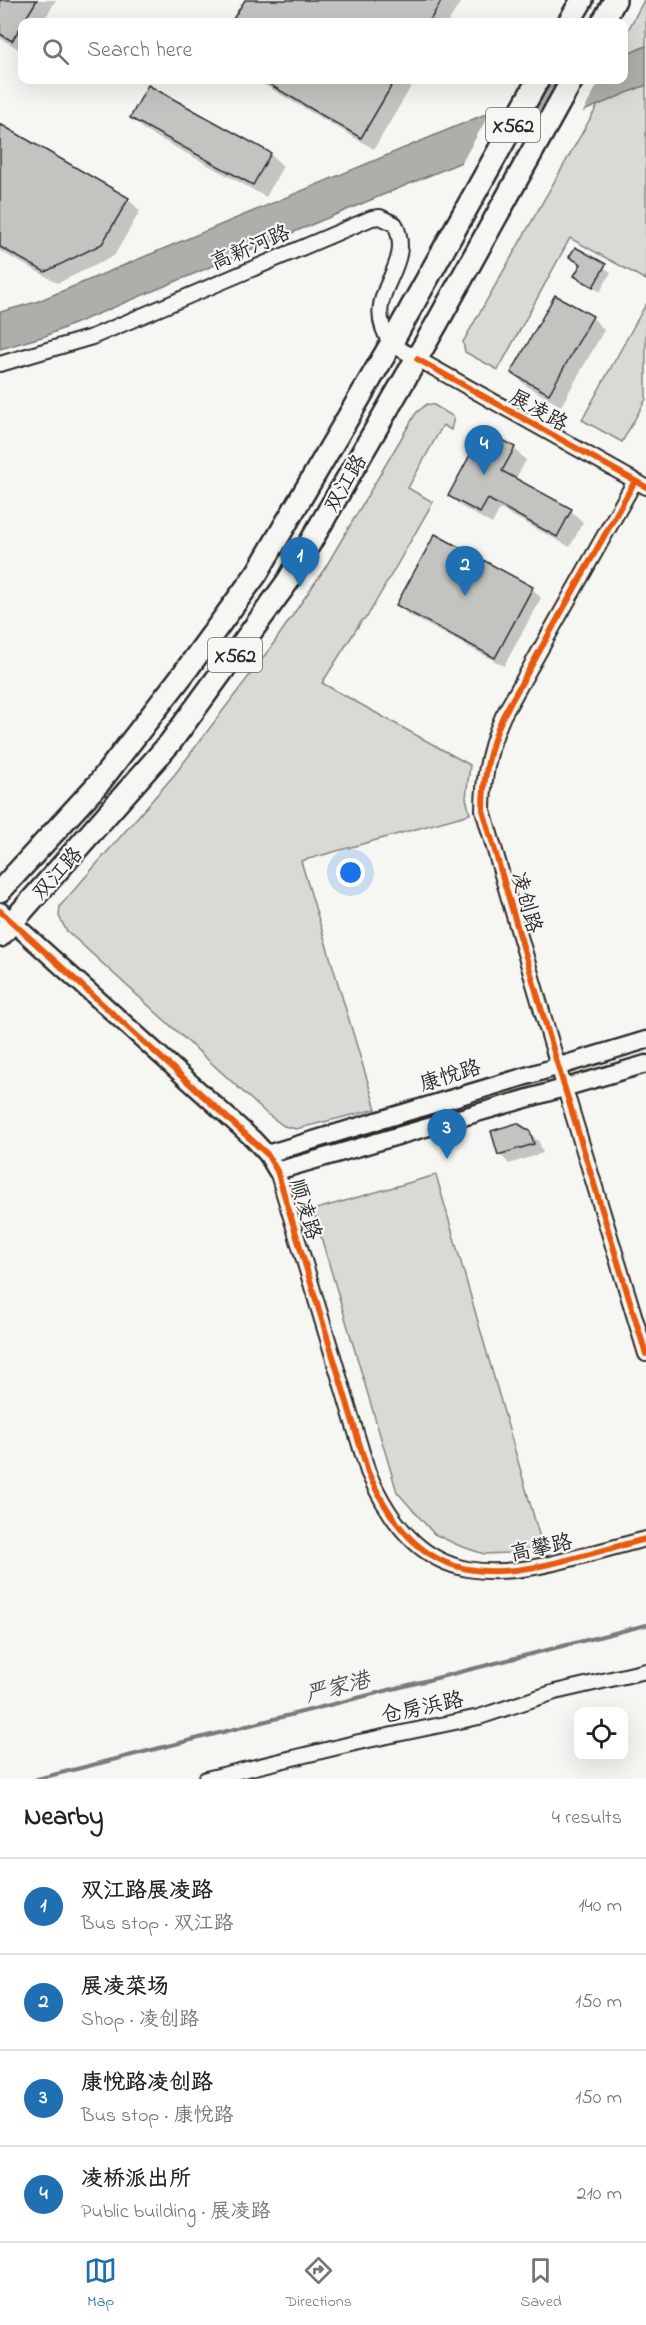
<!DOCTYPE html>
<html lang="en">
<head>
<meta charset="utf-8">
<style>
	body { margin:0; font-family:"Indie Flower","LXGW WenKai TC",sans-serif; background:#f2f2f2; color:#222 }
	.controls { position:absolute; right:18px; bottom:18px; display:grid; overflow:hidden; border-radius:12px; box-shadow:0 6px 24px #0002 }
	.controls button { width:54px; height:54px; display:grid; place-items:center; padding:0; border:0; border-bottom:2px solid #e0e0e0; background:#fff; color:#222; font:30px sans-serif }
	.you { position:absolute; left:351px; top:873px; width:21px; height:21px; margin:-15px; border:4px solid #fff; border-radius:50%; background:#1a73e8; box-shadow:0 0 0 9px #1a73e833 }
	.badge { display:grid; place-items:center; width:39px; height:39px; border-radius:50%; background:#1f6fb2; color:#fff; font-size:20px; font-weight:700 }
	.pin { position:absolute; translate:-50% -50px; filter:drop-shadow(0 2px 3px #0008) }
	.pin::after { content:''; position:absolute; top:32px; width:21px; height:18px; background:inherit; clip-path:polygon(0 0,100% 0,50% 100%) }
	.list { margin:0; padding:0; list-style:none }
	h2 { display:flex; justify-content:space-between; align-items:center; height:78px; margin:0; padding:0 24px; font-size:26px }
	h2 small { font-size:20px; font-weight:400; color:#767676 }
	.list li { display:grid; grid-template-columns:39px 1fr auto; gap:18px; align-items:center; box-sizing:border-box; height:96px; padding:0 24px; border-top:2px solid #e0e0e0 }
	.list b { display:block; font-size:22px; white-space:nowrap }
	.list p { margin:0; font-size:20px; white-space:nowrap; color:#767676 }
	.list em { font-size:20px; font-style:normal; color:#767676 }
	.icon { flex:none; width:33px; height:33px; fill:none; stroke:currentColor; stroke-width:2; stroke-linecap:round; stroke-linejoin:round }
	.map { position:relative; flex:none; width:646px; height:1779px; overflow:hidden }
	.search { position:absolute; background:#fff; box-shadow:0 6px 24px #0002; left:18px; right:18px; top:18px; height:66px; display:flex; align-items:center; gap:15px; box-sizing:border-box; padding:0 21px; border-radius:12px; color:#767676; font-size:22px }
	.sheet { height:462px; background:#fff }
	nav { display:flex; justify-content:space-around; align-items:center; box-sizing:border-box; height:84px; border-top:2px solid #e0e0e0; background:#fff; font-size:16px; color:#767676 }
	nav a { display:grid; justify-items:center; gap:3px }
	nav .on { color:#1f6fb2 }
	.map>svg:first-child { display:block }
	.green { fill:#d9d9d5; stroke:#828280; stroke-width:1.5 }
	.water { fill:#aeaeab; stroke:#7a7a78; stroke-width:1.5 }
	.pier { fill:#f6f6f2 }
	.shadow { fill:#0003 }
	.lines { fill:none; stroke-linecap:round; stroke-linejoin:round }
	.stream { stroke:#7a7a78; stroke-width:4 }
	.building { fill:#c3c3c0; stroke:#2b2b2b; stroke-width:1.5 }
	.minor-casing { stroke:#2b2b2b; stroke-width:18 }
	.tertiary-casing { stroke:#2b2b2b; stroke-width:21 }
	.primary-casing { stroke:#2b2b2b; stroke-width:26 }
	.minor { stroke:#f6f6f2; stroke-width:14 }
	.tertiary { stroke:#f6f6f2; stroke-width:16 }
	.primary { stroke:#f6f6f2; stroke-width:21 }
	.cycleway-casing { stroke:#f6f6f2; stroke-width:10 }
	.cycleway { stroke:#e8590c; stroke-width:6 }
	.labels { text-anchor:middle; stroke-width:4.5; stroke-linejoin:round; paint-order:stroke }
	.shield { fill:#f6f6f2; stroke:#686867; stroke-width:1.5 }
	.shield-label { font-size:20px; font-weight:bold; fill:#2b2b2b }
	.street-label { font-size:21px; fill:#2b2b2b; stroke:#f6f6f2 }
	.water-label { font-size:22px; font-style:italic; fill:#525251; stroke:#f6f6f2 }
</style>
</head>
<body>
<div class="map">
<svg width="646" height="1779" viewBox="0 0 646 1779">
	<rect width="100%" height="100%" fill="#f6f6f2"/>
	<filter id="ink" filterUnits="userSpaceOnUse"><feTurbulence type="fractalNoise" baseFrequency=".0167" numOctaves="2"/><feDisplacementMap in="SourceGraphic" scale="12" xChannelSelector="R" yChannelSelector="G"/><feConvolveMatrix kernelMatrix="1 2 1 2 8 2 1 2 1" color-interpolation-filters="sRGB"/></filter>
	<g filter="url(#ink)">
		<path class="green" d="M644,0H646V46L624,56V38Z
			M646,85V280L570,238L498,370L465,352L463,342L598,105Z
			M646,304V399L622,442L582,420Z
			M427,404L434,405L454,417L451,430L443,425L408,488L433,502L367,617L362,620L322,683L470,765L466,798L470,814L301,861L376,1109L296,1129L284,1126L267,1114L66,930L59,916L60,906L175,774L271,647L325,568L416,413Z
			M436,1175L542,1545L508,1553L484,1554L460,1546L434,1534L397,1492L313,1210Z"/>
		<path class="water" d="M646,46V85L45,336L0,349V312L36,302L567,80H624V56Z"/>
		<path class="pier" d="M600,80L581,116L525,139L557,81Z
			M548,84L515,143L460,166L493,107Z"/>
		<path class="shadow" d="M0,0H56L43,22H22V51L0,38Z
			M246,0H462L448,22H233Z
			M256,80H415L374,149Z
			M132,117L270,154L283,166L266,197L144,130Z
			M0,125L128,199L140,211L114,256L58,283L0,251Z
			M575,249L611,272L600,292L576,276L582,265L571,256Z
			M592,317L604,330L561,406L525,385L513,373Z
			M514,448L526,460L515,480L571,511L583,522L570,547L500,509L492,524L462,507L450,496Z
			M532,588L541,598L504,666L407,614L398,604Z
			M529,1132L539,1142L543,1153L509,1164L500,1154Z"/>
		<g class="lines">
			<path class="stream" d="M37,1779L646,1625"/>
		</g>
		<path class="building" d="M0,0H37L12,41L0,34Z
			M245,0H442L429,22H231Z
			M262,80H395L361,138Z
			M148,85L271,153L253,185L130,118Z
			M0,124L129,198L102,244L45,272L0,247Z
			M575,247L606,264L593,287L574,276L581,264L569,257Z
			M555,295L593,316L549,394L511,373Z
			M484,429L515,447L502,471L572,509L557,537L488,499L480,513L448,496Z
			M435,534L533,587L495,658L396,605Z
			M517,1123L530,1131L534,1144L498,1155L491,1131Z"/>
		<g class="lines">
			<defs>
				<path id="minor" d="M0,364L92,337L372,218L380,217L395,224C417,271 357,293 391,344L646,487
					M635,481L503,716C489,747 483,776 483,810L558,1066L646,1354
					M277,1171L368,1472C431,1617 525,1569 646,1539
					M206,1779L359,1742L479,1717L555,1692L646,1671"/>
				<path id="tertiary" d="M0,911L253,1139L267,1154L277,1171L646,1064
					M267,1154L646,1040"/>
				<path id="primary" d="M569,22L582,0
					M603,22L615,0
					M0,891L99,783L184,673L257,573L391,344L538,80
					M0,936L170,743L288,581L436,325L572,80"/>
			</defs>
			<use href="#minor" class="minor-casing"/>
			<use href="#tertiary" class="tertiary-casing"/>
			<use href="#primary" class="primary-casing"/>
			<use href="#minor" class="minor"/>
			<use href="#tertiary" class="tertiary"/>
			<use href="#primary" class="primary"/>
			<defs>
				<path id="cycleway" d="M417,359L646,487
					M635,481L503,716C489,747 483,776 483,810L558,1066L646,1354
					M0,911L267,1154L277,1171L368,1472C431,1617 525,1569 646,1539"/>
			</defs>
			<use href="#cycleway" class="cycleway-casing"/>
			<use href="#cycleway" class="cycleway"/>
		</g>
	</g>
	<g class="labels">
		<g class="shield">
			<rect x="486" y="108" width="54" height="34" rx="4.5"/>
			<rect x="208" y="638" width="54" height="34" rx="4.5"/>
		</g>
		<g class="shield-label">
			<text x="513" y="132">X562</text>
			<text x="235" y="662">X562</text>
		</g>
		<g class="street-label">
			<text transform="translate(250 247) rotate(-23)" y="7">高新河路</text>
			<text transform="translate(539 410) rotate(29)" y="7">展凌路</text>
			<text transform="translate(345 483) rotate(-60)" y="7">双江路</text>
			<text transform="translate(57 873) rotate(-48)" y="7">双江路</text>
			<text transform="translate(527 902) rotate(74)" y="7">凌创路</text>
			<text transform="translate(450 1075) rotate(-17)" y="7">康悦路</text>
			<text transform="translate(306 1209) rotate(73)" y="7">顺凌路</text>
			<text transform="translate(541 1547) rotate(-12)" y="7">高攀路</text>
			<text transform="translate(422 1707) rotate(-12)" y="7">仓房浜路</text>
		</g>
		<g class="water-label">
			<text transform="translate(337 1686) rotate(-14)" y="8">严家港</text>
		</g>
	</g>
</svg>
<div class="controls">
<button><svg class="icon" aria-label="locate" viewBox="0 0 24 24"><circle cx="12" cy="12" r="6"/><path d="M12 2v4M12 18v4M2 12h4M18 12h4"/></svg></button>
</div>
<div class="you"></div>
<div class="pin badge" style="left:300px;top:587px">1</div>
<div class="pin badge" style="left:465px;top:596px">2</div>
<div class="pin badge" style="left:447px;top:1159px">3</div>
<div class="pin badge" style="left:484px;top:475px">4</div>
<div class="search"><svg class="icon" aria-label="search" viewBox="0 0 24 24"><circle cx="10" cy="10" r="6"/><path d="M15 15l6 6"/></svg>Search here</div>
</div>
<section class="sheet">
<h2>Nearby<small>4 results</small></h2>
<ul class="list">
<li><span class="badge">1</span><div><b>双江路展凌路</b><p>Bus stop · 双江路</p></div><em>140 m</em></li>
<li><span class="badge">2</span><div><b>展凌菜场</b><p>Shop · 凌创路</p></div><em>150 m</em></li>
<li><span class="badge">3</span><div><b>康悦路凌创路</b><p>Bus stop · 康悦路</p></div><em>150 m</em></li>
<li><span class="badge">4</span><div><b>凌桥派出所</b><p>Public building · 展凌路</p></div><em>210 m</em></li>
</ul>
</section>
<nav>
<a class="on"><svg class="icon" aria-label="map" viewBox="0 0 24 24"><path d="M3 6l6-2 6 2 6-2v14l-6 2-6-2-6 2zM9 4v14M15 6v14"/></svg>Map</a>
<a><svg class="icon" aria-label="directions" viewBox="0 0 24 24"><path d="M12 3l9 9-9 9-9-9zM9 14v-3h6M13 9l2 2-2 2"/></svg>Directions</a>
<a><svg class="icon" aria-label="saved" viewBox="0 0 24 24"><path d="M7 4h10v16l-5-4-5 4z"/></svg>Saved</a>
</nav>
</body>
</html>
